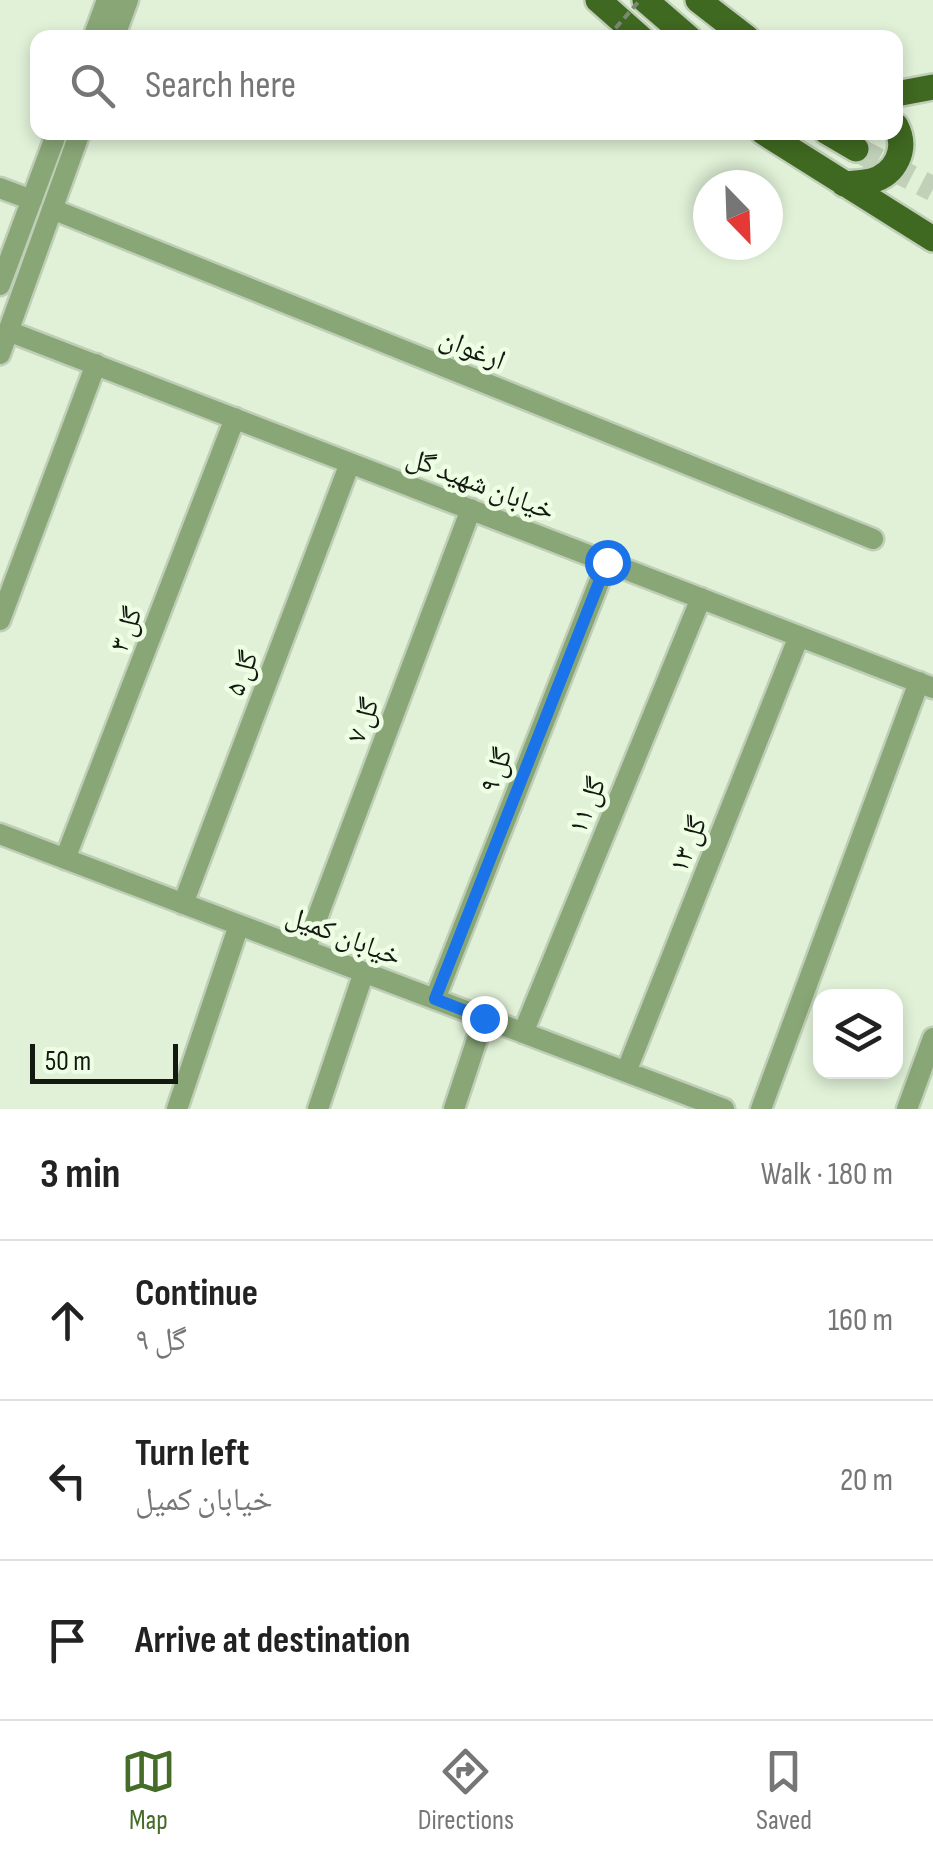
<!DOCTYPE html>
<html lang="en">
<head>
<meta charset="utf-8">
<style>
	body { margin:0; font-family:"Sofia Sans Condensed","Noto Naskh Arabic",sans-serif; background:#f2f2f2; color:#222 }
	.controls { position:absolute; right:30px; bottom:30px; display:grid; overflow:hidden; border-radius:20px; box-shadow:0 5px 15px #0003 }
	.controls button { width:90px; height:90px; display:grid; place-items:center; padding:0; border:0; border-bottom:2px solid #e0e0e0; background:#fff; color:#222; font:50px sans-serif }
	.compass { position:absolute; left:693px; top:170px; width:90px; height:90px; border-radius:50%; background:#fff; box-shadow:0 5px 15px #0003; rotate:157deg }
	.scale { position:absolute; left:30px; bottom:25px; width:148px; box-sizing:border-box; padding-left:10px; border:5px solid #131910; border-top:0; font-size:28px; line-height:35px; white-space:nowrap; color:#131910; -webkit-text-stroke:8px #edfee4; paint-order:stroke }
	.stop { position:absolute; width:30px; height:30px; margin:-22px; border:8px solid #1a73e8; border-radius:50%; background:#fff }
	.stop.end { background:#1a73e8; border-color:#fff; box-shadow:0 2px 10px #0008 }
	.list { margin:0; padding:0; list-style:none }
	h2 { display:flex; justify-content:space-between; align-items:center; height:130px; margin:0; padding:0 40px; font-size:42px }
	h2 small { font-size:32px; font-weight:400; color:#767676 }
	.list li { display:grid; grid-template-columns:65px 1fr auto; gap:30px; align-items:center; box-sizing:border-box; height:160px; padding:0 40px; border-top:2px solid #e0e0e0 }
	.list b { display:block; font-size:38px; white-space:nowrap }
	.list p { margin:0; font-size:32px; white-space:nowrap; color:#767676 }
	.list em { font-size:32px; font-style:normal; color:#767676 }
	.icon { flex:none; width:55px; height:55px; fill:none; stroke:currentColor; stroke-width:2; stroke-linecap:round; stroke-linejoin:round }
	.map { position:relative; flex:none; width:933px; height:1109px; overflow:hidden }
	.search { position:absolute; background:#fff; box-shadow:0 5px 15px #0003; left:30px; right:30px; top:30px; height:110px; display:flex; align-items:center; gap:25px; box-sizing:border-box; padding:0 35px; border-radius:20px; color:#767676; font-size:38px }
	.sheet { height:610px; background:#fff }
	nav { display:flex; justify-content:space-around; align-items:center; box-sizing:border-box; height:140px; border-top:2px solid #e0e0e0; background:#fff; font-size:28px; color:#767676 }
	nav a { display:grid; justify-items:center; gap:5px }
	nav .on { color:#456d29 }
	.map>svg:first-child { display:block }
	.lines { fill:none; stroke-linecap:round; stroke-linejoin:round }
	.major-tunnel { stroke:#c1d1b9; stroke-width:25; stroke-dasharray:25 12; stroke-linecap:butt }
	.minor-casing { stroke:#bfceb7; stroke-width:25 }
	.major-casing { stroke:#bfceb7; stroke-width:30 }
	.minor { stroke:#89a677; stroke-width:20 }
	.major { stroke:#3f6820; stroke-width:25 }
	.path-bridge { stroke:#7c8876; stroke-width:4; stroke-dasharray:8 5; stroke-linecap:butt }
	.route { stroke:#1a73e8; stroke-width:12 }
	.labels { text-anchor:middle; stroke-width:9; stroke-linejoin:round; paint-order:stroke }
	.street-label { font-size:28px; fill:#131910; stroke:#edfee4 }
</style>
</head>
<body>
<div class="map">
<svg width="933" height="1109" viewBox="0 0 933 1109">
	<rect width="100%" height="100%" fill="#e0f1d7"/>
	<g class="lines">
		<path class="major-tunnel" d="M856,149L933,189"/>
		<defs>
			<path id="minor" d="M93,38L107,0
				M114,38L128,0
				M0,188L32,200
				M52,209L873,539
				M0,285L57,132
				M8,331L933,688
				M0,354L80,132
				M0,620L96,364
				M0,834L724,1109
				M65,859L235,418
				M183,904L350,463
				M305,950L471,509
				M435,999L607,562
				M523,1033L701,598
				M626,1072L799,636
				M177,1109L239,925
				M318,1109L364,972
				M454,1109L484,1018
				M761,1109L919,682
				M907,1109L933,1038"/>
			<path id="major" d="M598,0L641,38
				M645,0L689,38
				M698,0L747,38
				M896,94L933,87
				M763,132L933,239
				M827,132L856,149
				M844,184C853,183 863,183 871,181C896,174 908,149 896,126"/>
		</defs>
		<use href="#minor" class="minor-casing"/>
		<use href="#major" class="major-casing"/>
		<use href="#minor" class="minor"/>
		<use href="#major" class="major"/>
		<path class="path-bridge" d="M607,38L640,0"/>
	</g>
	<g class="lines">
		<path class="route" d="M484,1018L435,999L607,562"/>
	</g>
	<g class="labels">
		<g class="street-label">
			<text transform="translate(473 348) rotate(22)" y="10">ارغوان</text>
			<text transform="translate(481 483) rotate(21)" y="10">خیابان شهید گل</text>
			<text transform="translate(125 629) rotate(-69)" y="10">گل ۳</text>
			<text transform="translate(241 673) rotate(-69)" y="10">گل ۵</text>
			<text transform="translate(362 720) rotate(-69)" y="10">گل ۷</text>
			<text transform="translate(495 770) rotate(-69)" y="10">گل ۹</text>
			<text transform="translate(586 805) rotate(-68)" y="10">گل ۱۱</text>
			<text transform="translate(687 844) rotate(-68)" y="10">گل ۱۳</text>
			<text transform="translate(344 935) rotate(21)" y="10">خیابان کمیل</text>
		</g>
	</g>
</svg>
<div class="controls">
<button><svg class="icon" aria-label="layers" viewBox="0 0 24 24"><path d="M12 4l9 5-9 5-9-5zM3 14l9 5 9-5"/></svg></button>
</div>
<svg class="compass" viewBox="-18 -18 36 36"><path d="M0-13l5 13h-10z" fill="#e53935"/><path d="M0 13l5-13h-10z" fill="#767676"/></svg>
<div class="scale">50 m</div>
<div class="stop" style="left:607px;top:562px"></div>
<div class="stop end" style="left:484px;top:1018px"></div>
<div class="search"><svg class="icon" aria-label="search" viewBox="0 0 24 24"><circle cx="10" cy="10" r="6"/><path d="M15 15l6 6"/></svg>Search here</div>
</div>
<section class="sheet">
<h2>3 min<small>Walk · 180 m</small></h2>
<ul class="list">
<li><svg class="icon" aria-label="ahead" viewBox="0 0 24 24"><path d="M12 20V5M6 11l6-6 6 6"/></svg><div><b>Continue</b><p>گل ۹</p></div><em>160 m</em></li>
<li><svg class="icon" aria-label="left" viewBox="0 0 24 24"><path d="M17 20v-9H6M10 6l-5 5 5 5"/></svg><div><b>Turn left</b><p>خیابان کمیل</p></div><em>20 m</em></li>
<li><svg class="icon" aria-label="arrive" viewBox="0 0 24 24"><path d="M6 21V4h12l-3 4 3 4H6"/></svg><div><b>Arrive at destination</b></div></li>
</ul>
</section>
<nav>
<a class="on"><svg class="icon" aria-label="map" viewBox="0 0 24 24"><path d="M3 6l6-2 6 2 6-2v14l-6 2-6-2-6 2zM9 4v14M15 6v14"/></svg>Map</a>
<a><svg class="icon" aria-label="directions" viewBox="0 0 24 24"><path d="M12 3l9 9-9 9-9-9zM9 14v-3h6M13 9l2 2-2 2"/></svg>Directions</a>
<a><svg class="icon" aria-label="saved" viewBox="0 0 24 24"><path d="M7 4h10v16l-5-4-5 4z"/></svg>Saved</a>
</nav>
</body>
</html>
